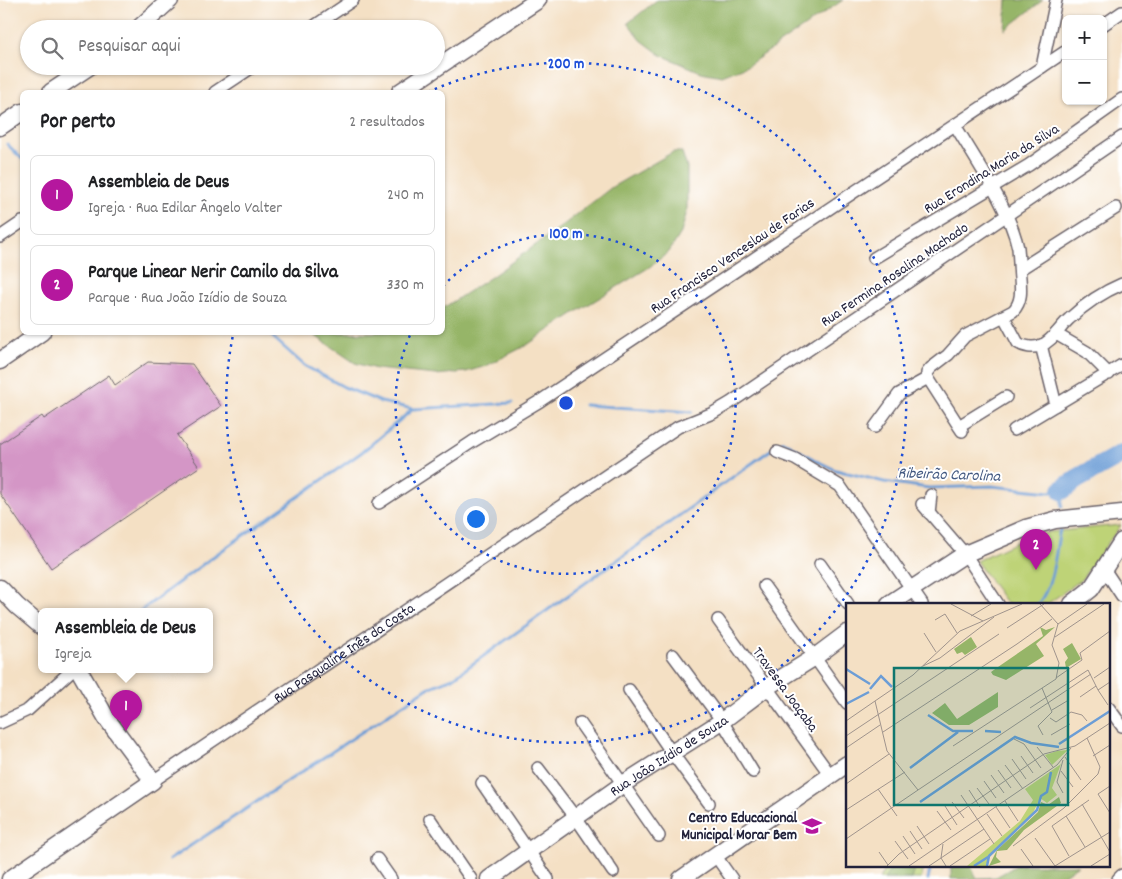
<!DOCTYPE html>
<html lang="pt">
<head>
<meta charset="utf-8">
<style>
	body { margin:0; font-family:Dekko,sans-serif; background:#f6f6f6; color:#202124 }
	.controls { position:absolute; right:15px; top:15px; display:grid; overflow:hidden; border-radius:8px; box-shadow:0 1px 4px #0004 }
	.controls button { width:45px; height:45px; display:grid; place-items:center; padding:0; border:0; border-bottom:1px solid #e0e0e0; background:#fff; color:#202124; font:25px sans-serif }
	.you { position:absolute; left:475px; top:518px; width:18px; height:18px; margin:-12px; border:4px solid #fff; border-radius:50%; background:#1a73e8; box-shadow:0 0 0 8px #1a73e833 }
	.badge { display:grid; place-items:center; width:32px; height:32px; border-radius:50%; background:#b5179e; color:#fff; font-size:16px; font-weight:700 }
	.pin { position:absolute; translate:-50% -41px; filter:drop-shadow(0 1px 2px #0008) }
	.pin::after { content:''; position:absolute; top:26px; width:18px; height:15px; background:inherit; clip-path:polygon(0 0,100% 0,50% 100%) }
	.popup { position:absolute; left:38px; top:608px; width:175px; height:65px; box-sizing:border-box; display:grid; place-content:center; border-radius:8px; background:#fff; filter:drop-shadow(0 1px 4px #0005); font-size:16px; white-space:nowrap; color:#757577 }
	.popup b { font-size:19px; color:#202124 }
	.popup::after { content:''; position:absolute; left:50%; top:100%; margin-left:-10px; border:10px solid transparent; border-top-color:#fff }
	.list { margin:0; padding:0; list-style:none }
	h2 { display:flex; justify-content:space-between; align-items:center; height:65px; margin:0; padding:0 20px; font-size:21px }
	h2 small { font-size:16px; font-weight:400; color:#757577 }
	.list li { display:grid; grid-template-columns:32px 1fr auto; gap:15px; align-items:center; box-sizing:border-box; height:80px; margin:0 10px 10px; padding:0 10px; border:1px solid #e0e0e0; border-radius:8px }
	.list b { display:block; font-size:19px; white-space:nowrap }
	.list p { margin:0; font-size:16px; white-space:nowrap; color:#757577 }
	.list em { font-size:16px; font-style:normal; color:#757577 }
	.icon { flex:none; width:28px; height:28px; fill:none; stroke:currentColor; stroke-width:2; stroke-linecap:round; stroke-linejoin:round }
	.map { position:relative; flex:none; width:1122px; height:879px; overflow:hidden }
	.search { position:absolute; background:#fff; box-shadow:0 1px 4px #0004; left:20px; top:20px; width:425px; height:55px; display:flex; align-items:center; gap:12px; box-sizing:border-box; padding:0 18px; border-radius:28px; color:#757577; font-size:19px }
	.panel { position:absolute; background:#fff; box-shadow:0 1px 4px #0004; left:20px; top:90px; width:425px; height:245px; border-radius:8px }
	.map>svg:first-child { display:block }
	.green { fill:#bed377; stroke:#707a59 }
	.forest { fill:#96b568; stroke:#5c6c52 }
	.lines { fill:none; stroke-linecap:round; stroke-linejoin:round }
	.stream { stroke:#6c9dd6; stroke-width:3 }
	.river { stroke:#6c9dd6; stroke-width:20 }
	.building { fill:#d496c6 }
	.street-casing { stroke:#6c646b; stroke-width:14 }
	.secondary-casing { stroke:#6c646b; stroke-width:19 }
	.street { stroke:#fff; stroke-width:11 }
	.secondary { stroke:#fff; stroke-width:16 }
	.ring { fill:none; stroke:#1d4ed8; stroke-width:2.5; stroke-dasharray:2.5 5 }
	.labels { text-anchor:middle; stroke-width:4; stroke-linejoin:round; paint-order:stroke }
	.street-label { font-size:15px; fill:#22223b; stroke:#fff }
	.poi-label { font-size:15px; font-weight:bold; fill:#22223b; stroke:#fff; text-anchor:end }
	.water-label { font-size:16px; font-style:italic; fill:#435981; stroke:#fff }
	.inset-river { fill:none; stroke:#6c9dd6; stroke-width:2.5 }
	.inset-road { fill:none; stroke:#a0948d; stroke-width:1 }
	.view { fill:#0f766e; fill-opacity:0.15; stroke:#0f766e; stroke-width:2.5 }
	.inset-edge { fill:none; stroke:#22223b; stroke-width:2.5 }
	.centre { fill:#1d4ed8; stroke:#fff; stroke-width:2.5 }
	.ring-label { font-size:15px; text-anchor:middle; font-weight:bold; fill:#1d4ed8; stroke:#fff; stroke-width:4; stroke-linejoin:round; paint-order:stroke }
</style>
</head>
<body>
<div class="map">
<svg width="1122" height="879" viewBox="0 0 1122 879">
	<rect width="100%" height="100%" fill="#fff"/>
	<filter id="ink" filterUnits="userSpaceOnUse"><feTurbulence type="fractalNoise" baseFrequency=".02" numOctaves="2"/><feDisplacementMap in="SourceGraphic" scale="10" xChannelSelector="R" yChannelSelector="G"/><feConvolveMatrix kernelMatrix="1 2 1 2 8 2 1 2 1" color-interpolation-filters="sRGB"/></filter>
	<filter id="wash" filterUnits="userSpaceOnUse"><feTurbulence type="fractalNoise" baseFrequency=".0096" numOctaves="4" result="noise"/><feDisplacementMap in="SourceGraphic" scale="20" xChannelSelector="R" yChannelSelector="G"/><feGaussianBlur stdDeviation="1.12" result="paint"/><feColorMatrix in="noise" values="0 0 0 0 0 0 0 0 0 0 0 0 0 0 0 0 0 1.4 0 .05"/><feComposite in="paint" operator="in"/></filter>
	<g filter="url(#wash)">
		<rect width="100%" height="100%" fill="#f4e0c4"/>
		<path class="green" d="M1121,525L1081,580L1047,604H1007L976,561L1025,538L1050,532Z
			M888,865H925L921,879H879Z"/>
		<path class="forest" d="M657,0H843L747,66L722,76L701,72L661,55L641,40L628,23Z
			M1007,0H1043L1005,30Z
			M673,152H682L687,168V211L681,233L669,252L648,268L573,314L527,345L486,366L466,372L436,375L376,369L355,363L311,333L442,332L443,308L491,277L562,226L612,187Z
			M894,865H915L911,879H884Z
			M951,865H970L977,878L996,877L1017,865H1078L1059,879H951Z"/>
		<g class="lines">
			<path class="stream" d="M7,144L22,159
				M267,332L305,366L344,387L381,402L413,409L512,403
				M584,405L692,412
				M1038,604C1054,584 1055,554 1060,529
				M139,612L214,556L362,452L413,409
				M169,860L428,688L453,678L783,441L817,461L836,470L884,482L929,488L992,486L1050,492L1062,490V506
				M928,879L931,865"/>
			<path class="river" d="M1062,490L1077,479L1122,454"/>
		</g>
		<g id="blocks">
			<path class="building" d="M148,362L192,364L221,406L177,435L199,467L51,568L0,494V444L42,416L44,419L109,375L115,385Z"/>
		</g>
	</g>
	<g filter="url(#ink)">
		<use href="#blocks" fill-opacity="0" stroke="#6c646b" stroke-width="1"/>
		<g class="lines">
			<defs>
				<g id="street">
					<path d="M1103,25L1122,12"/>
					<path d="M310,29L353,0"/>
					<path d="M1042,67L1066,51"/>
					<path d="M215,92L254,66"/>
					<path d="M955,125C975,159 1010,209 1018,248C1019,258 1019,268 1020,278C1021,290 1022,302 1013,311L965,336L948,355L931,368L927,373L928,378L962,431"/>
					<path d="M0,237L22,222"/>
					<path d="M874,258L1029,165L1122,99"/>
					<path d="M1020,269L1116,208"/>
					<path d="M1004,317L1018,343C1024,347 1033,348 1040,346C1053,341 1060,327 1069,319C1084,305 1103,292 1122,284"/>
					<path d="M1056,334L1087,352L1109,374"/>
					<path d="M1041,345L1056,405"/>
					<path d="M959,426L1006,397"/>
					<path d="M875,427L899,394L928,378"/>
					<path d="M1014,430L1122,365"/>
					<path d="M777,452L795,459L840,486L922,604"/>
					<path d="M379,503L472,442L540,401L1042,67L1056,0"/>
					<path d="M922,504L965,554L998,604"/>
					<path d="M929,513L931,495"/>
					<path d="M820,564L848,604"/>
					<path d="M1104,569L1122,596"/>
					<path d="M764,586L847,703"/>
					<path d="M718,620L831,776"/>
					<path d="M673,655L722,721L753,772"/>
					<path d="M629,690L672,753L709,803"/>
					<path d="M1108,707L1122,726"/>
					<path d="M0,723L28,710L72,670"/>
					<path d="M580,723L659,836"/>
					<path d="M538,768L576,818L613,872"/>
					<path id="s1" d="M153,781L678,427L713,413L730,403L1122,137"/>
					<path d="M482,783L548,879"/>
					<path d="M430,819L471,879"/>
					<path d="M715,855L732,879"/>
					<path d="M377,859L391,879"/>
					<path d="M1118,879L1122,875"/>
				</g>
				<g id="secondary">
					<path d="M138,29L170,0"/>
					<path d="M51,92L90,66"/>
					<path d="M400,92L538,0"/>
					<path d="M0,127L22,112"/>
					<path d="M0,361L42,332"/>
					<path d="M0,588L17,606L42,627"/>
					<path d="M889,604L965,554L1026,528L1055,520L1122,513"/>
					<path d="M1072,604L1091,589L1122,541"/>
					<path d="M10,879L153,781L107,719L79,670"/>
					<path id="s2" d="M489,879L623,784L722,721L767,687L815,657L847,633"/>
					<path d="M681,879L847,764"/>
				</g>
			</defs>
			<use href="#street" class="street-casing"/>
			<use href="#secondary" class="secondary-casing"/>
			<use href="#street" class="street"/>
			<use href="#secondary" class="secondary"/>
		</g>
	</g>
	<g class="ring">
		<path d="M443 286A170 170 0 1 1 411 333"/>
		<path d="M428 92A340 340 0 1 1 233 335"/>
	</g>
	<defs>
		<symbol id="school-bare" viewBox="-9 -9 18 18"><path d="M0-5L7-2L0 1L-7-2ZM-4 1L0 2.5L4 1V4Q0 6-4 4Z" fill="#b5179e" stroke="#fff" stroke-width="2.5" paint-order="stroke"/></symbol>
	</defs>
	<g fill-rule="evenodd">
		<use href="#school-bare" x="798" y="812" width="28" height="28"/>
	</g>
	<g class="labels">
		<g class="street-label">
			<text transform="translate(991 168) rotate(-32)" y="5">Rua Erondina Maria da Silva</text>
			<text transform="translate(732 255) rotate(-34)" y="5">Rua Francisco Venceslau de Farias</text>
			<text transform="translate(894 274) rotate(-34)" y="5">Rua Fermina Rosalina Machado</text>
			<text dy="5" stroke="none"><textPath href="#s1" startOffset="230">Rua Pasqualine Inês da Costa</textPath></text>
			<text transform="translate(786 689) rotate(54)" y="5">Travessa Joaçaba</text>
			<text dy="5" stroke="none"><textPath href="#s2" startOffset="218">Rua João Izídio de Souza</textPath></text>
		</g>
		<g class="poi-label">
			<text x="797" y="822">Centro Educacional<tspan x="797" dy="17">Municipal Morar Bem</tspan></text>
		</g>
		<g class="water-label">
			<text transform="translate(949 473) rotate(2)" y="6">Ribeirão Carolina</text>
		</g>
	</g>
	<g transform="translate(846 603)">
		<rect width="264" height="264" fill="#f4e0c4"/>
		<path d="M222,147L206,162L199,152L211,148ZM215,161L206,185L211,192L201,200L194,195L187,210L143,252L140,263H121L174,218L187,197L179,186Z" fill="#bed377"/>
		<path d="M194,24L200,27L209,24L190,41L198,53L160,77L147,72L145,69L152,64L197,33ZM125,34L131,44L119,52L116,49L111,51L108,46ZM226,40L235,56L220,65L219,59L222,55L217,46ZM152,89V104L123,122H103L86,110L99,100L111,116ZM213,194L215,200L178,227L161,247L151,248L150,254L155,259L143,263L151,247L192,209L195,199L202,202Z" fill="#96b568"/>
		<path class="inset-river" d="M0,66L24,81M24,86L35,73L46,84M0,101L23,89M82,112L107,128H127M139,128L155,129M213,141L264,108M64,165L112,129M74,199L169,134L185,140L213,144M128,263L142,254M141,263L143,253L191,207L195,193L201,189L205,169"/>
		<path class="inset-road" d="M105,1L137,18M194,1L212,21L241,1M125,13L145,1M89,17L99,11L111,30M161,25L198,1M78,30L90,49M209,34L258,1M77,63L94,55L148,14M210,75L236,57L234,50L264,28M248,75L264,64M196,85L206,109L192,123L197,132M234,94L250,83M262,102L252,87L264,79M184,105L242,67L252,87M206,107L221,98M204,115L210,119L225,109L236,112L241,118M0,118L29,98M37,129L171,41L206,16M205,132L224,121M0,133L153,31M168,136L178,141L195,165M107,143L210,76L213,60L206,42L212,21M191,144L207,164M0,145L34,122M175,153L187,170M247,153L264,142M219,154L235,177M166,156L180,176M159,162L177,186M152,167L165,185M215,168L227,184M145,172L158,190M138,178L150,195M0,181L43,151M264,183L252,191L264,210M131,185L143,201M32,186L51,213M72,187L245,71M123,187L134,204M217,190L211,179L217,157M115,192L148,241M159,198L172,218M106,199L118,215M236,201L264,249M99,203L111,222M150,204L164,225M0,207L59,169M91,208L105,227M141,211L156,233M220,213L239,244M71,223L83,241M64,228L76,246M57,233L69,251M189,235L209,263L264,229M0,236L72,187L41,148L29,98L67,72L114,28L176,1M49,238L62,256M167,243L218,205L252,171L254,164L241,135M175,246L187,263M33,249L42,262M223,253L206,223L243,197M41,263L53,251L198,151L229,143L264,120M63,263L211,162L225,145M83,263L95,255L97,241M100,263L95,255L138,226M104,263L144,236M245,263L264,251"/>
		<path class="view" d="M48,65H222V202H48Z"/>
		<rect width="264" height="264" class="inset-edge"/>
	</g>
	<circle cx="566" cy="403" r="8" class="centre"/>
	<g class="ring-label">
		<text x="566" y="68">200 m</text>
		<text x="566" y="238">100 m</text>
	</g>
</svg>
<div class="controls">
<button>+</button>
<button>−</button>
</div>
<div class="you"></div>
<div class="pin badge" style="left:126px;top:731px">1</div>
<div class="popup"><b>Assembleia de Deus</b>Igreja</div>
<div class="pin badge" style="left:1036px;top:570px">2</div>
<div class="search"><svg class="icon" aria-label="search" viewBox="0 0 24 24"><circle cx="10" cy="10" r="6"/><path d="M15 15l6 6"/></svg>Pesquisar aqui</div>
<section class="panel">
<h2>Por perto<small>2 resultados</small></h2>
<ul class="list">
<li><span class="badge">1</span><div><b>Assembleia de Deus</b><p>Igreja · Rua Edilar Ângelo Valter</p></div><em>240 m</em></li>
<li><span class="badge">2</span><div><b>Parque Linear Nerir Camilo da Silva</b><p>Parque · Rua João Izídio de Souza</p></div><em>330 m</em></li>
</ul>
</section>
</div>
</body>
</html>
